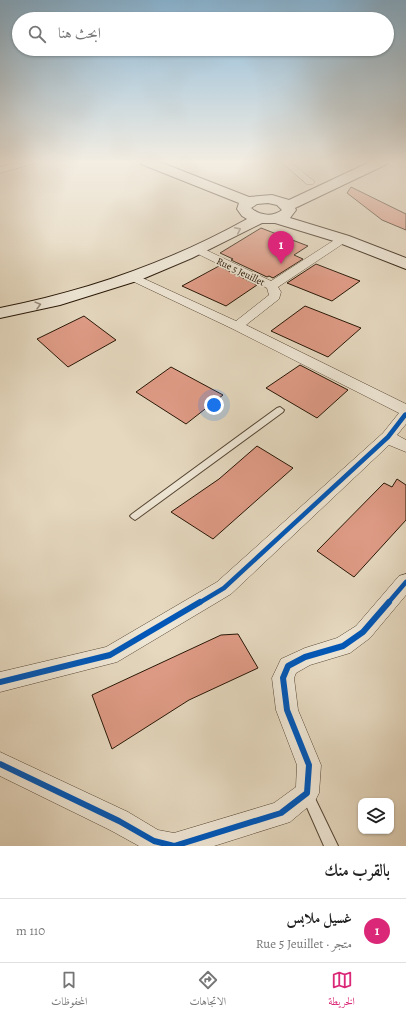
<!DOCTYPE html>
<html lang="ar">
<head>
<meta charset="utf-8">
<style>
	body { margin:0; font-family:Alegreya,Amiri,serif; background:#f6f6f6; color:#222; direction:rtl }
	.controls { position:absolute; right:12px; bottom:12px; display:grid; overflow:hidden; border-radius:8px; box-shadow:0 1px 3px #0004 }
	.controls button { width:36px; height:36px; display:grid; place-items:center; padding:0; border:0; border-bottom:1px solid #e0e0e0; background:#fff; color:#222; font:20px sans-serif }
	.you { position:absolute; left:214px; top:405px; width:14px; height:14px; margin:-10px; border:3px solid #fff; border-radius:50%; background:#1a73e8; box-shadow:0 0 0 6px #1a73e833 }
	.badge { display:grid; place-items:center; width:26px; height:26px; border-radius:50%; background:#db2777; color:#fff; font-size:13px; font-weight:700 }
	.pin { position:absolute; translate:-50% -33px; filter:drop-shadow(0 1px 2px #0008) }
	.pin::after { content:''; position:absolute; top:21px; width:14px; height:12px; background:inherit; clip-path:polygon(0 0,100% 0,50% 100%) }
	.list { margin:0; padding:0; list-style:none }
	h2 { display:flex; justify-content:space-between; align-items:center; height:52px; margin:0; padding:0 16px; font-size:17px }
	h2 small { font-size:13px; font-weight:400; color:#767676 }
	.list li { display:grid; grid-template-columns:26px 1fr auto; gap:12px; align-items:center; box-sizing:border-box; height:64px; padding:0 16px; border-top:1px solid #e0e0e0 }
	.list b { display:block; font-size:15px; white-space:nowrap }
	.list p { margin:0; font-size:13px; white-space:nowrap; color:#767676 }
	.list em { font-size:13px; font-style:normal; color:#767676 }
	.icon { flex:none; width:22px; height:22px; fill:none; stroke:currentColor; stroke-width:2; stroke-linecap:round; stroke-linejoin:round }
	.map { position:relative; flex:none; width:406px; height:846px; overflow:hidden; direction:ltr }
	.search { position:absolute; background:#fff; box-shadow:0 1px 3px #0004; left:12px; right:12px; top:12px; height:44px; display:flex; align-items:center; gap:10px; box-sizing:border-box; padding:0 14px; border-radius:22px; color:#767676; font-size:15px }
	.sheet { height:116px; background:#fff }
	nav { display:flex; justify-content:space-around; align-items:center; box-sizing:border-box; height:56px; border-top:1px solid #e0e0e0; background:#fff; font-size:11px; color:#767676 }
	nav a { display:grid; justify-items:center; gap:2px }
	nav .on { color:#db2777 }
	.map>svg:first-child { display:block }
	.building { fill:#df9b86; stroke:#271606 }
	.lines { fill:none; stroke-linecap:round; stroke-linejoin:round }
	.lane-casing { stroke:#564634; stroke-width:2 }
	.street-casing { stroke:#564634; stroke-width:1 }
	.secondary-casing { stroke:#271606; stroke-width:2 }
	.lane { fill:#eee6d5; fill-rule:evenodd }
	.street { fill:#eee6d5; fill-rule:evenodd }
	.secondary { fill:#eee6d5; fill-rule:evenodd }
	.cycleway-far2-casing { stroke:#eee6d5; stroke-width:5.5 }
	.cycleway-far1-casing { stroke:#eee6d5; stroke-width:7 }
	.cycleway-casing { stroke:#eee6d5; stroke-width:8 }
	.cycleway-far2 { stroke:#0057b8; stroke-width:3.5 }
	.cycleway-far1 { stroke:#0057b8; stroke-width:4.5 }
	.cycleway { stroke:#0057b8; stroke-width:6 }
	.oneway { stroke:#948878 }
	.labels { text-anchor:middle; stroke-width:3.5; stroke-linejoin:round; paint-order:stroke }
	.far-street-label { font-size:10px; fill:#271606; stroke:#eee6d5 }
</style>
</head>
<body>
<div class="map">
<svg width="406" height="846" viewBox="0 0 406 846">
	<rect width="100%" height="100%" fill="#e5d8bf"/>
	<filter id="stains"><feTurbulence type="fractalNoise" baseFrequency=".005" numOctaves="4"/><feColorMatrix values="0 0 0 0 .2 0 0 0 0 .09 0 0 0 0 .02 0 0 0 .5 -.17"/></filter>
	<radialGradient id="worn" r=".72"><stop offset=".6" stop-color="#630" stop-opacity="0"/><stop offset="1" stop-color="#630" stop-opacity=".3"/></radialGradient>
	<path class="building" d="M351,187L406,214V230L382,220L347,193Z
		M261,228L308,246L294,255L303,259L273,278L269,276L267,277L231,260L233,259L220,253Z
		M316,264L360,281L332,301L287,283Z
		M219,266L257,285L226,306L182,286Z
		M305,306L361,328L328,357L271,331Z
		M84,316L116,340L68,367L37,339Z
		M300,365L348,390L317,418L266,388Z
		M171,367L223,395L186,424L136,392Z
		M257,446L293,468L213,539L171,512L219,479Z
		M397,479L406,485V520L354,577L317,551L384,483L392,487Z
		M238,634L258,668L189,700L112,749L92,695L221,635Z"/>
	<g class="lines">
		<defs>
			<path id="lane" d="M280,407L284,410L283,412L138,518L135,520L132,518L130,516L132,514L277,408Z
				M307,788L311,790L338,846H324L301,794L303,790Z"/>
			<path id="street" d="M24,161H37L36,163L0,173V167Z
				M280,161H289L315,182L313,184H307Z
				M343,236L348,239L347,241L278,287L281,292L279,299L246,325L406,404V424L397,435L406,440V452L389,445L231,594L117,662L0,692V672L106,647L217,582L383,433L399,413L233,329L128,279L126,277L128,275H136L236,321L269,295L267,288L194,252L193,250L194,248H202L271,281L339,237Z
				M406,574V595L370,638L350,653L310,665L296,673L294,678L298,710L321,765L319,793L315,801L290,822L214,846H139L110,830L0,776V752L128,812L158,830L174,833L274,803L296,787L297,765L276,710L272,678L281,659L305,648L337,638L356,626L399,576Z"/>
			<path id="secondary" d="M140,161H157L249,197L272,195L289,200L372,161H388L387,164L295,208L296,210L290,218L349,236L406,258V269L337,242L275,223H262L192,258L140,280L60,305L0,318V308C86,291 170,262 247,219L242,216L237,209L239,203L141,164ZM268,203L277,205L282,210C273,217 260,216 251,208L257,204Z"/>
		</defs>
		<use href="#lane" class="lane-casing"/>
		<use href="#street" class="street-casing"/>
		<use href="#secondary" class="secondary-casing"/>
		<use href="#lane" class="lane"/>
		<use href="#street" class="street"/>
		<use href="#secondary" class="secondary"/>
		<defs>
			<path id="cycleway-far2" d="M405,416L406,414"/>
			<path id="cycleway-far1" d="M199,603L224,588L388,437L405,415
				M388,603L406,582"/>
			<path id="cycleway" d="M0,682L110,655L200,602
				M0,764L119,821L154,841L174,846L281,813L307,793L309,765L287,710L283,678L288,666L305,657L343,646L363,632L389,602"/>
		</defs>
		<use href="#cycleway-far2" class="cycleway-far2-casing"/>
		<use href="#cycleway-far1" class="cycleway-far1-casing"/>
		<use href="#cycleway" class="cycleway-casing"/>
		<use href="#cycleway-far2" class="cycleway-far2"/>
		<use href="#cycleway-far1" class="cycleway-far1"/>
		<use href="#cycleway" class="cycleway"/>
	</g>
	<defs><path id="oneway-chevron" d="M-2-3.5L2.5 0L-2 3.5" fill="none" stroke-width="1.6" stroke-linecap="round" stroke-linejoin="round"/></defs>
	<g class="oneway">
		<use href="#oneway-chevron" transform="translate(238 230) rotate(-26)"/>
		<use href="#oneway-chevron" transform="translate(38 305) rotate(-15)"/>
	</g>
	<linearGradient id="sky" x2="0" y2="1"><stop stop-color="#88b6d6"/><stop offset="0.58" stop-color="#f3ede2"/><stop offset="1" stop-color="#f3ede2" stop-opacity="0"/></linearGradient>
	<rect width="406" height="279" fill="url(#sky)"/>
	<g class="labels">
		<g class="far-street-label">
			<text transform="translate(241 271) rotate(26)" y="4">Rue 5 Jeuillet</text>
		</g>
	</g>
	<rect width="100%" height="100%" filter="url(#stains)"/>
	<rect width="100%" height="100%" fill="url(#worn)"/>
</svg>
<div class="controls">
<button><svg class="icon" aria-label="layers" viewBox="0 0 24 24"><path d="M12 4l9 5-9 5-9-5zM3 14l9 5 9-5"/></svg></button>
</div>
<div class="you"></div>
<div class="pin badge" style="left:281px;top:264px">1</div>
<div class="search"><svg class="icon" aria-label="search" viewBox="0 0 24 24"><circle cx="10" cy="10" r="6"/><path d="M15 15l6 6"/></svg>ابحث هنا</div>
</div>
<section class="sheet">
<h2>بالقرب منك<small></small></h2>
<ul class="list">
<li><span class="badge">1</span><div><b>غسيل ملابس</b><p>متجر · Rue 5 Jeuillet</p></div><em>110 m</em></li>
</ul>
</section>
<nav>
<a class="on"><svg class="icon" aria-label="map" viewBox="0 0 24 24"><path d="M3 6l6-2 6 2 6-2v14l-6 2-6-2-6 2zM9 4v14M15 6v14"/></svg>الخريطة</a>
<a><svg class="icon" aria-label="directions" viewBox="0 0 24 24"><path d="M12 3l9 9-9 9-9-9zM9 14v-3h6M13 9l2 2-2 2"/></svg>الاتجاهات</a>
<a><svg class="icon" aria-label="saved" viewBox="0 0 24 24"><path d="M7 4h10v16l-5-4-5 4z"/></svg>المحفوظات</a>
</nav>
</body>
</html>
